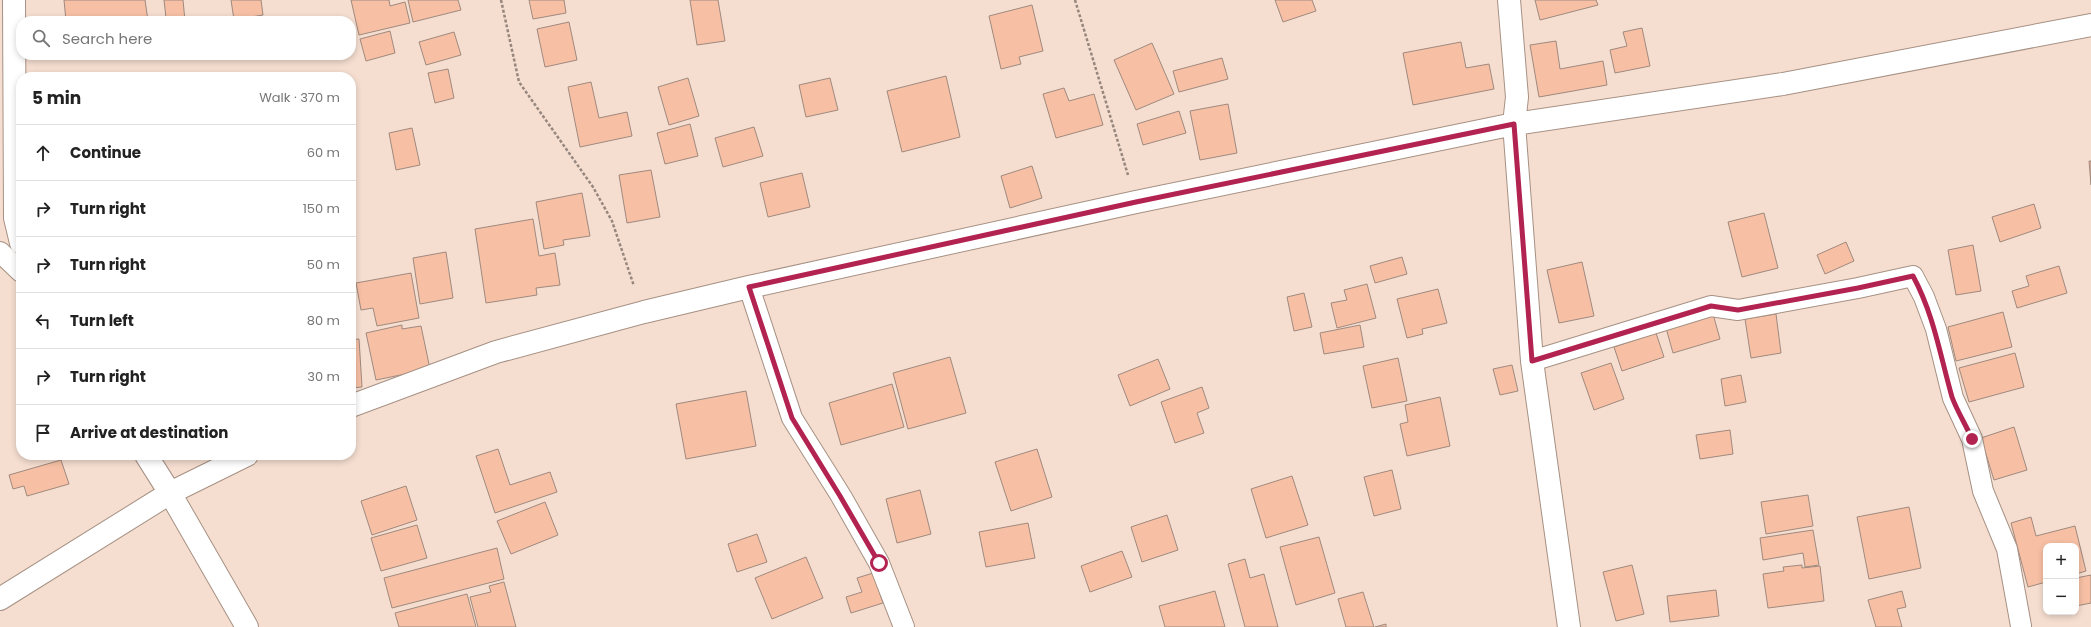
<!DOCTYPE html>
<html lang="en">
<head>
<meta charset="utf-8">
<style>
	body { margin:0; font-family:Poppins,sans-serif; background:#f6f6f6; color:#222 }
	.controls { position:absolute; right:12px; bottom:12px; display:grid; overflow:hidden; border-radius:8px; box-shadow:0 2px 6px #0003 }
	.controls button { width:36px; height:36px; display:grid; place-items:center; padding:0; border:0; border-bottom:1px solid #e0e0e0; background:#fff; color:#222; font:20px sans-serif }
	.stop { position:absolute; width:12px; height:12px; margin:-9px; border:3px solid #b32351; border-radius:50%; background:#fff }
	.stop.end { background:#b32351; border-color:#fff; box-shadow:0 1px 4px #0008 }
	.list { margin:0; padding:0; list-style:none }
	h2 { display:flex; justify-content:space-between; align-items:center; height:52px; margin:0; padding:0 16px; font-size:17px }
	h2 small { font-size:13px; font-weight:400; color:#767676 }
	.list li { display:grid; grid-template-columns:26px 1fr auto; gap:12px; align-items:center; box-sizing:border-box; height:56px; padding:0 16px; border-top:1px solid #e0e0e0 }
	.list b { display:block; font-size:15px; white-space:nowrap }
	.list em { font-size:13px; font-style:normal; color:#767676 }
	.icon { flex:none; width:22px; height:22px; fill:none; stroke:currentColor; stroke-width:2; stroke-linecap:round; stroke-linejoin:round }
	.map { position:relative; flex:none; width:2091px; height:627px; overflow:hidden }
	.search { position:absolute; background:#fff; box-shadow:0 2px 6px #0003; left:16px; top:16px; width:340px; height:44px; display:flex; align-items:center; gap:10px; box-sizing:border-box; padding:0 14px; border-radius:16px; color:#767676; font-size:15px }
	.panel { position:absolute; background:#fff; box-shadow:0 2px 6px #0003; left:16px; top:72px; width:340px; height:388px; border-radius:16px }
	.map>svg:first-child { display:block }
	.building { fill:#f7c0a5; stroke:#9f897e }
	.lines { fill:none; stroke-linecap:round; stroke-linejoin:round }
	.service-casing { stroke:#a69184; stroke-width:22 }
	.minor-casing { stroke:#a69184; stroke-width:24 }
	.path { stroke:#96867d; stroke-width:2.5; stroke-dasharray:3 2; stroke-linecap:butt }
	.service { stroke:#fff; stroke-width:20 }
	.minor { stroke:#fff; stroke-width:22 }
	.route { stroke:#b32351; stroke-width:5 }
</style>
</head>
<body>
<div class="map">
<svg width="2091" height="627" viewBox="0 0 2091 627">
	<rect width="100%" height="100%" fill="#f5ded0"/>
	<path class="building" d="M64,0H145L148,21H66Z
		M164,0H183L185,21H150V19L166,18Z
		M231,0H261L263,15L234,20Z
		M351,0H389L390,6L405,2L410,23L359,35Z
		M408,0H458L461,10L413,22Z
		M529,0H564L566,13L533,19Z
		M690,0H718L725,41L697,45Z
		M1275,0H1312L1316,11L1283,22Z
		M1535,0H1596L1598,5L1540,20Z
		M1032,5L1043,51L1019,57L1021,64L1001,69L989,16Z
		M569,22L577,60L545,67L537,29Z
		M1642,28L1650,66L1615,73L1610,50L1627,46L1623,32Z
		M390,31L395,53L366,61L360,39Z
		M454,32L461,55L426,65L419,42Z
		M1556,41L1560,69L1603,61L1607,85L1539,97L1530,45Z
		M1461,42L1466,68L1489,64L1494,89L1413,105L1403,53Z
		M1152,43L1174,94L1136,110L1114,60Z
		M1222,58L1228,79L1179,92L1173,71Z
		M448,69L454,98L435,103L428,73Z
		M946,76L960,137L902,152L887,91Z
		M688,78L699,116L669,125L658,87Z
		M830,78L838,110L806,117L799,85Z
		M591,82L599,118L627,112L632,136L580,147L568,87Z
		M1064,88L1069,101L1094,94L1103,125L1056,138L1043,94Z
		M1228,104L1237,153L1200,160L1190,111Z
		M1179,111L1186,133L1143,145L1137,124Z
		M690,124L698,156L665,164L657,133Z
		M754,127L763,156L723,167L715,138Z
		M412,128L420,165L396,170L389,133Z
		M2089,161H2091V185Z
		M1032,166L1042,198L1010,208L1001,176Z
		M651,170L660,217L627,223L619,175Z
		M802,173L810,207L768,217L760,183Z
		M582,193L590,236L563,240L564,245L544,249L536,202Z
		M2034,204L2041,228L2000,242L1992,217Z
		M1764,213L1778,268L1742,277L1728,222Z
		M533,219L539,256L555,253L560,285L536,288L537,295L486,303L475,229Z
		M1846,242L1854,261L1825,274L1817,255Z
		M1973,245L1981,291L1956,295L1948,250Z
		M446,252L453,298L420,304L413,258Z
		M1402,257L1407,274L1375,283L1370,266Z
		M1582,262L1594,316L1559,323L1547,270Z
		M2059,266L2067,293L2017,308L2012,291L2029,286L2026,276Z
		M411,273L419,318L377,326L373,308L361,310L356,283Z
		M1367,284L1376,318L1337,328L1331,303L1347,300L1344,290Z
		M1438,289L1447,323L1422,329L1423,334L1407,338L1397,299Z
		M1304,293L1312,327L1294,331L1287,297Z
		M2003,312L2012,347L1956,361L1948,327Z
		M1713,314L1720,339L1673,353L1666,328Z
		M1776,314L1781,353L1751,358L1745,319Z
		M402,325V329L421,326L430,369L376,380L366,333Z
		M1360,325L1364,347L1324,354L1320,333Z
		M1656,333L1664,357L1622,371L1614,347Z
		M359,339L362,387L351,388V340Z
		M2015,353L2024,387L1969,402L1959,368Z
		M950,357L966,413L908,429L893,373Z
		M1398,358L1407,401L1372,408L1363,366Z
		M1158,359L1170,389L1130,406L1118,375Z
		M1611,363L1624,399L1594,410L1581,373Z
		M1512,365L1518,391L1500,395L1493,369Z
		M1741,375L1746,402L1725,406L1721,379Z
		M892,384L904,427L841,445L829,403Z
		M1202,387L1209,408L1197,413L1204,433L1175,443L1161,402Z
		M746,391L756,446L686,459L676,404Z
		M1440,397L1450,446L1407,456L1400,424L1408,422L1405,405Z
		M2014,427L2027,470L1994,480L1981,438Z
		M1730,430L1733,454L1700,459L1696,435Z
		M498,449L510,485L550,472L557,492L495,513L476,456Z
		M1037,449L1052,497L1011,511L995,462Z
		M61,460L69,484L27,496L24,486L13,489L9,475Z
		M1392,470L1401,509L1374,516L1364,477Z
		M1292,476L1308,525L1266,538L1251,489Z
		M406,486L417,520L372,535L361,501Z
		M920,490L931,534L897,543L886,499Z
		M1808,495L1813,526L1766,534L1761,502Z
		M545,502L558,535L511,554L497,521Z
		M1909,507L1921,568L1869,579L1857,517Z
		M1167,515L1178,550L1142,562L1131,527Z
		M2031,517L2036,536L2075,526L2086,571L2076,574V546H2046V582L2028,587L2011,523Z
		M1028,523L1035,558L986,567L979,532Z
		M417,525L427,558L381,571L371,538Z
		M1813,530L1819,565L1805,567L1803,553L1763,560L1760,538Z
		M757,534L767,562L737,572L728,544Z
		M1319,537L1335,593L1296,605L1280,547Z
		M497,548L504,579L392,608L384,578Z
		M1122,551L1132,577L1090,592L1081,566Z
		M806,557L823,598L772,619L755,578Z
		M1245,559L1250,578L1264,574L1278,627H1245L1228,564Z
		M1632,565L1644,614L1616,621L1603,572Z
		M1802,565V568L1820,566L1824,601L1768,608L1763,574L1784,571L1783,567Z
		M873,573L883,603L851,613L846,597L862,592L857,578Z
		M2091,575V603L2076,606V578Z
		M504,582L516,627H478L470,597L491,592L489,586Z
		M1716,590L1719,616L1670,622L1667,596Z
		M1215,591L1225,627H1165L1159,606Z
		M1902,591L1906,607L1897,609L1902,627H1876L1868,600Z
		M1363,592L1374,627H1346L1338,599Z
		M467,594L476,627H399L395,613Z
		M1386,624V627H1375Z"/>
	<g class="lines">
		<defs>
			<path id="service" d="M0,252L21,272
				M749,287L792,418L841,496L879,563L904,627
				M1532,361L1711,306L1738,310L1858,288L1913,276L1924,297L1936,329L1953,398L1972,439L1983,491L2007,549L2021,626"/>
			<path id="minor" d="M14,0L15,218L21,243
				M1509,0L1517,97L1514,124L1532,361L1569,627
				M351,406L496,352L644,312L749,287L1136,202L1514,124L1783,84L2091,25
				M146,455L170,493L247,627
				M0,599L170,493L247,455"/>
		</defs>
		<use href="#service" class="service-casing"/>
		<use href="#minor" class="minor-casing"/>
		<path class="path" d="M501,0L519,82L593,187L612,221L634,286
			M1075,0L1128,175"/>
		<use href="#service" class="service"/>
		<use href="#minor" class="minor"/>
	</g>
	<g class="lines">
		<path class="route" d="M879,563L840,496L792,418L749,287L1136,202L1514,124L1532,361L1711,306L1738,310L1858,288L1913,276C1934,315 1940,355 1952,397C1957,411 1966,425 1972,439"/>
	</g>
</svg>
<div class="controls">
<button>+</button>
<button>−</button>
</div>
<div class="stop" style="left:879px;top:563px"></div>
<div class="stop end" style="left:1972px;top:439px"></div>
<div class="search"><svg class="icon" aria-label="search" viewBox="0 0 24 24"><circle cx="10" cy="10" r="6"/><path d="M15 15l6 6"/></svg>Search here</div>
<section class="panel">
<h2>5 min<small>Walk · 370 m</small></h2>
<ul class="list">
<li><svg class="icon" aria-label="ahead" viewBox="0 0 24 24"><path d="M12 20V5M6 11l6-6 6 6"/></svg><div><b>Continue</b></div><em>60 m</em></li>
<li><svg class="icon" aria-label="right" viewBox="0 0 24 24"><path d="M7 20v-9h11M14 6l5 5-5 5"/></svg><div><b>Turn right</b></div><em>150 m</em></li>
<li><svg class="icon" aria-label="right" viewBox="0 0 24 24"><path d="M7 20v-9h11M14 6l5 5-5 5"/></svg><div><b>Turn right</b></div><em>50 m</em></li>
<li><svg class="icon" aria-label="left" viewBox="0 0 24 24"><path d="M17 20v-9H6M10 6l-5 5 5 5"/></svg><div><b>Turn left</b></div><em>80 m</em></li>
<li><svg class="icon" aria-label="right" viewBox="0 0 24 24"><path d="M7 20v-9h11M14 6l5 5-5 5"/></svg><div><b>Turn right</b></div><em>30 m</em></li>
<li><svg class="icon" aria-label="arrive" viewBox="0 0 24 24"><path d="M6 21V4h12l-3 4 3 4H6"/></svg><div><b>Arrive at destination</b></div></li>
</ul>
</section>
</div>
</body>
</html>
